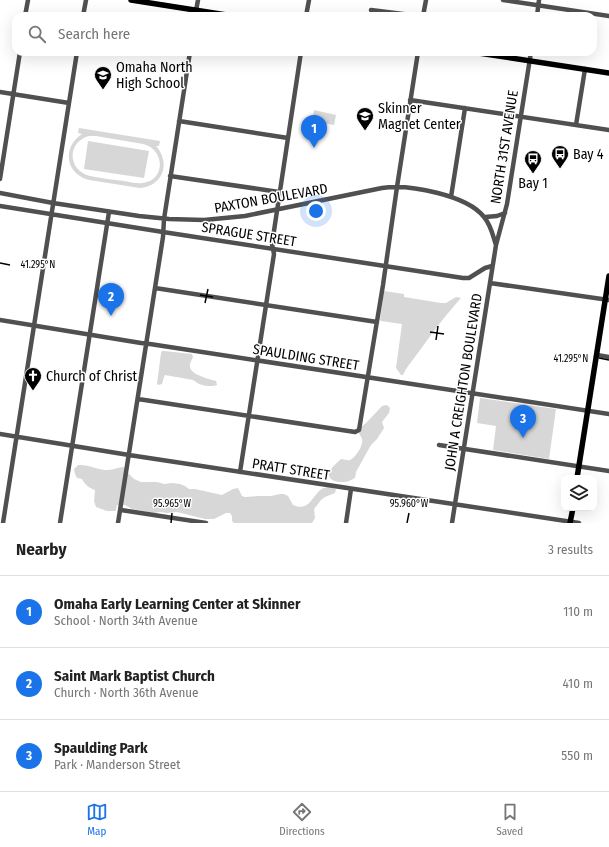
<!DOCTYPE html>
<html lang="en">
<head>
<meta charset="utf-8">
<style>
	body { margin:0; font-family:"Fira Sans Condensed",sans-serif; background:#f6f6f6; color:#222 }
	.controls { position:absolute; right:12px; bottom:12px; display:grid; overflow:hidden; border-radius:8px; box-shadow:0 4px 16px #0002 }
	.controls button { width:36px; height:36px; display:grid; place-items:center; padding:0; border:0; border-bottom:1px solid #e0e0e0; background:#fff; color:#222; font:20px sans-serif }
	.you { position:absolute; left:316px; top:211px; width:14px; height:14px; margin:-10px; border:3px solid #fff; border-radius:50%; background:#1a73e8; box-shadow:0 0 0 6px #1a73e833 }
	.badge { display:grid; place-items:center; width:26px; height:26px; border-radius:50%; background:#1a73e8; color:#fff; font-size:13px; font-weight:700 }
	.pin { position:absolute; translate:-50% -33px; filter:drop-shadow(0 1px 2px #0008) }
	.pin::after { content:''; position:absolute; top:21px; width:14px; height:12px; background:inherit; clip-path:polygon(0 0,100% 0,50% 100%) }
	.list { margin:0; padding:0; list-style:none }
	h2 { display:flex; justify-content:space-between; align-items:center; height:52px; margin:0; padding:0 16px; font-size:17px }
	h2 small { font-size:13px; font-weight:400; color:#767676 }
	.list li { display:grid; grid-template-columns:26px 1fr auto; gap:12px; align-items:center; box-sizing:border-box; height:72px; padding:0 16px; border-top:1px solid #e0e0e0 }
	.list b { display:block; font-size:15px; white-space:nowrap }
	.list p { margin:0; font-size:13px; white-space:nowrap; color:#767676 }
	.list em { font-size:13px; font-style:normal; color:#767676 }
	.icon { flex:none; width:22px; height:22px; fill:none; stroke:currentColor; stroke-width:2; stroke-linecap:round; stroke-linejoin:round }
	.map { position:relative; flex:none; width:609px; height:523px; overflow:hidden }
	.search { position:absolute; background:#fff; box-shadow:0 4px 16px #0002; left:12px; right:12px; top:12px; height:44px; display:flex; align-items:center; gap:10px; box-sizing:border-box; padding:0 14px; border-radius:12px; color:#767676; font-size:15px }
	.sheet { height:268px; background:#fff }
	nav { display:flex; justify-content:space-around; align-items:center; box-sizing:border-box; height:56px; border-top:1px solid #e0e0e0; background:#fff; font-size:11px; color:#767676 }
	nav a { display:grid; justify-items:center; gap:2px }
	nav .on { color:#1a73e8 }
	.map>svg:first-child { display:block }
	.green { fill:#d7d7d7; fill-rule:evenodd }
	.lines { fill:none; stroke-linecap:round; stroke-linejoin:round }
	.minor { stroke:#505050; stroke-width:4.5 }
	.major { stroke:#000; stroke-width:5.5 }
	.ticks { fill:none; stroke:#000; stroke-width:1.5 }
	.labels { text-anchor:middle; stroke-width:3; stroke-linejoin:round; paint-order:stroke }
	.poi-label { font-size:14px; fill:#000; stroke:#fff; text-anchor:start }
	.street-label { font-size:14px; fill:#000; stroke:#fff }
	.ticks-label { font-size:10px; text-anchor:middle; fill:#000; stroke:#fff; stroke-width:3; stroke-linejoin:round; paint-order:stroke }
</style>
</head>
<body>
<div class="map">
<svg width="609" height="523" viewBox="0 0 609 523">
	<rect width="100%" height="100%" fill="#fff"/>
	<path class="green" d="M314,110L336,115L334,125L312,121Z
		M79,128L160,141L159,146H156C171,163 163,186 140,188L89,180C65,174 62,147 82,134L78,133ZM89,136H96L143,144C165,149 166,180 143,183C137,184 130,182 124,181C113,180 101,178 90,176C67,170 67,142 89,136Z
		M88,141L149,151L144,178L84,169Z
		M384,291L404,294V297L441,303H446L456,297L461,298C441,320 424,345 406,369L403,375H401L396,368L402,324L381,321L380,320Z
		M162,351H164L192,354L193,357C192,360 189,363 190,367C191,375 209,379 216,381L217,385C212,387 204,386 199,384C197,383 195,381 193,380L165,375L164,377L162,384L158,385L157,384L161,353Z
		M480,398L556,409L549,459L493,450L496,426L477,423Z
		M387,405L390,408L389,413L382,422L384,428L377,439L371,445L356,472L355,478C353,479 351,480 349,481C343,483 330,483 329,475C329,469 337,463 341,459C344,459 348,461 350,460C355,458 364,445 362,439C361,435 357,434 360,428C362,426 365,424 367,422C372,417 377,411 382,406Z
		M78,465C88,464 97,470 108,470C114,470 118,467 124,467L129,474L134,479L141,482H157L164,484L172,483L180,484L185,486L189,489H195L222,495L233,489L238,488L242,496L245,497L258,496H271L280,494H284L288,496L293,505C316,515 312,479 336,489L335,493L325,497L321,500L314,509L315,518L312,523H234L232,521V516L230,513H226L214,519H205L177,512L167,513L160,512L154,513L132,509L125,505H117L116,510L115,511H107L96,507L94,501L95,490C89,488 85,485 82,479L77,478L75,474L74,469Z"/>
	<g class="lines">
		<path class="minor" d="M503,0L609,16
			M371,10L419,16
			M25,16L28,0
			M83,16L86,0
			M195,16L198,0
			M306,16L309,0
			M423,16L426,0
			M537,16L539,0
			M0,92L69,103
			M410,100L609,130
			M179,121L288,138
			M576,125L585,69
			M170,176L279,192
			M0,179L20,52
			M0,193L53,203L139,216L169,219L204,220L245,216L382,188C409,184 467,195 484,217C491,225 493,236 496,245
			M451,197L465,108
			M0,206L163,232L463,278H469L485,268L492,266
			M485,217L497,216L505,213
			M490,283L609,300
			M155,288L377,322
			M0,320L141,343L150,344L609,414
			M597,355L609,357
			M138,399L355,432L359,430L383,285L397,187L418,52
			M0,434L129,455L579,523
			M439,445L609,471
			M240,472L274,254L272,244L301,52
			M121,510L206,523
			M3,523L77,52
			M60,523L109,212
			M118,523L163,237L164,219L190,52
			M346,523L351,489
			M452,523L496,245L507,204L531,52"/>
		<path class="major" d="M131,0L233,16
			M472,52L609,73
			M577,478L609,276
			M570,523L573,508"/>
	</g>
	<path class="ticks" d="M0,263L10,265M200,295L213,297M205,303L208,289M430,332L444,334M436,340L438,326M599,358L609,360M171,523L172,513M407,523L409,513"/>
	<defs>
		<symbol id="school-pin" viewBox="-11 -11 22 30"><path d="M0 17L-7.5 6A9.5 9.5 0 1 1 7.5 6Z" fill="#000" stroke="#fff"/><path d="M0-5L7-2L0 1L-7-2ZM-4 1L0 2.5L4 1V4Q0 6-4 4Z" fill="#fff"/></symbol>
		<symbol id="bus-pin" viewBox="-11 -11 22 30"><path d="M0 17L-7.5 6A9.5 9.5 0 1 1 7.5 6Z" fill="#000" stroke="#fff"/><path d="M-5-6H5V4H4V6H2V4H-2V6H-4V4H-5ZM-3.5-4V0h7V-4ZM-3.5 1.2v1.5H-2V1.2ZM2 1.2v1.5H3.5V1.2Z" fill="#fff"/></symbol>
		<symbol id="church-pin" viewBox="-11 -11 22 30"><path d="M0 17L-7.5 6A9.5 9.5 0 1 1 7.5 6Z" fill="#000" stroke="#fff"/><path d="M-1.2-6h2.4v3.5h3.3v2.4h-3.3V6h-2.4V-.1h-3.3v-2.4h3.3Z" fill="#fff"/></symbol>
	</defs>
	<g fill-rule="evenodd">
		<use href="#school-pin" x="93" y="65" width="20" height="27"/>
		<use href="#school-pin" x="355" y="106" width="20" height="27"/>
		<use href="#bus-pin" x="550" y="144" width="20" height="27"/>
		<use href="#bus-pin" x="523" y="149" width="20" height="27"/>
		<use href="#church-pin" x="23" y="366" width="20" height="27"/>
	</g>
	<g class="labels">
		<g class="poi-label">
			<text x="116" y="72">Omaha North<tspan x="116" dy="16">High School</tspan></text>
			<text x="378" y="113">Skinner<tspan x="378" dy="16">Magnet Center</tspan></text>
			<text x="573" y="159">Bay 4</text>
			<text x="533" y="188" text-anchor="middle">Bay 1</text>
			<text x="46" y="381">Church of Christ</text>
		</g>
		<g class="street-label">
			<text transform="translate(504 147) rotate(-81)" y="5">NORTH 31ST AVENUE</text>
			<text transform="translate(271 198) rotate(-10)" y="5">PAXTON BOULEVARD</text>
			<text transform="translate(249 234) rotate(9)" y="5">SPRAGUE STREET</text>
			<text transform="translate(306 357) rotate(9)" y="5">SPAULDING STREET</text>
			<text transform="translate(463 382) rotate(-81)" y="5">JOHN A CREIGHTON BOULEVARD</text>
			<text transform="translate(291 469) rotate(9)" y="5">PRATT STREET</text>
		</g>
	</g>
	<g class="ticks-label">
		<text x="38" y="268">41.295°N</text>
		<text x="571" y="362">41.295°N</text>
		<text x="172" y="507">95.965°W</text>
		<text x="409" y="507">95.960°W</text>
	</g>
</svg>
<div class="controls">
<button><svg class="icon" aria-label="layers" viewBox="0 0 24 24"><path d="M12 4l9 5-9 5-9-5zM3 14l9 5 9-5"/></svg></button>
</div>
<div class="you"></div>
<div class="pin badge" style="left:314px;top:148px">1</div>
<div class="pin badge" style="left:111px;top:316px">2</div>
<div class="pin badge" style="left:523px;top:438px">3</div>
<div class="search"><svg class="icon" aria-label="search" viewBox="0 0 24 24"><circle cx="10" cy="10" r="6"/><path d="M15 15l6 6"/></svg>Search here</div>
</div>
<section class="sheet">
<h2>Nearby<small>3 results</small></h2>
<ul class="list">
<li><span class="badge">1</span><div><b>Omaha Early Learning Center at Skinner</b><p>School · North 34th Avenue</p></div><em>110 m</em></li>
<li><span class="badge">2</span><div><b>Saint Mark Baptist Church</b><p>Church · North 36th Avenue</p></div><em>410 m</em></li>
<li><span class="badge">3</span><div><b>Spaulding Park</b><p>Park · Manderson Street</p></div><em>550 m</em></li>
</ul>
</section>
<nav>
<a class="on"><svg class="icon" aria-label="map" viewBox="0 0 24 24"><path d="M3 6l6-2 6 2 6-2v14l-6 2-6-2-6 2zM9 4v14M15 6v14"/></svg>Map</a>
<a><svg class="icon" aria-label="directions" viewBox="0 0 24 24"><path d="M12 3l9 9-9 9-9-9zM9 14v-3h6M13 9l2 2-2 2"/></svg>Directions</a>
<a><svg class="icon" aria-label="saved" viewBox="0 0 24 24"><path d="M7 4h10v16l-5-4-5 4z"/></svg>Saved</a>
</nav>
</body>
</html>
